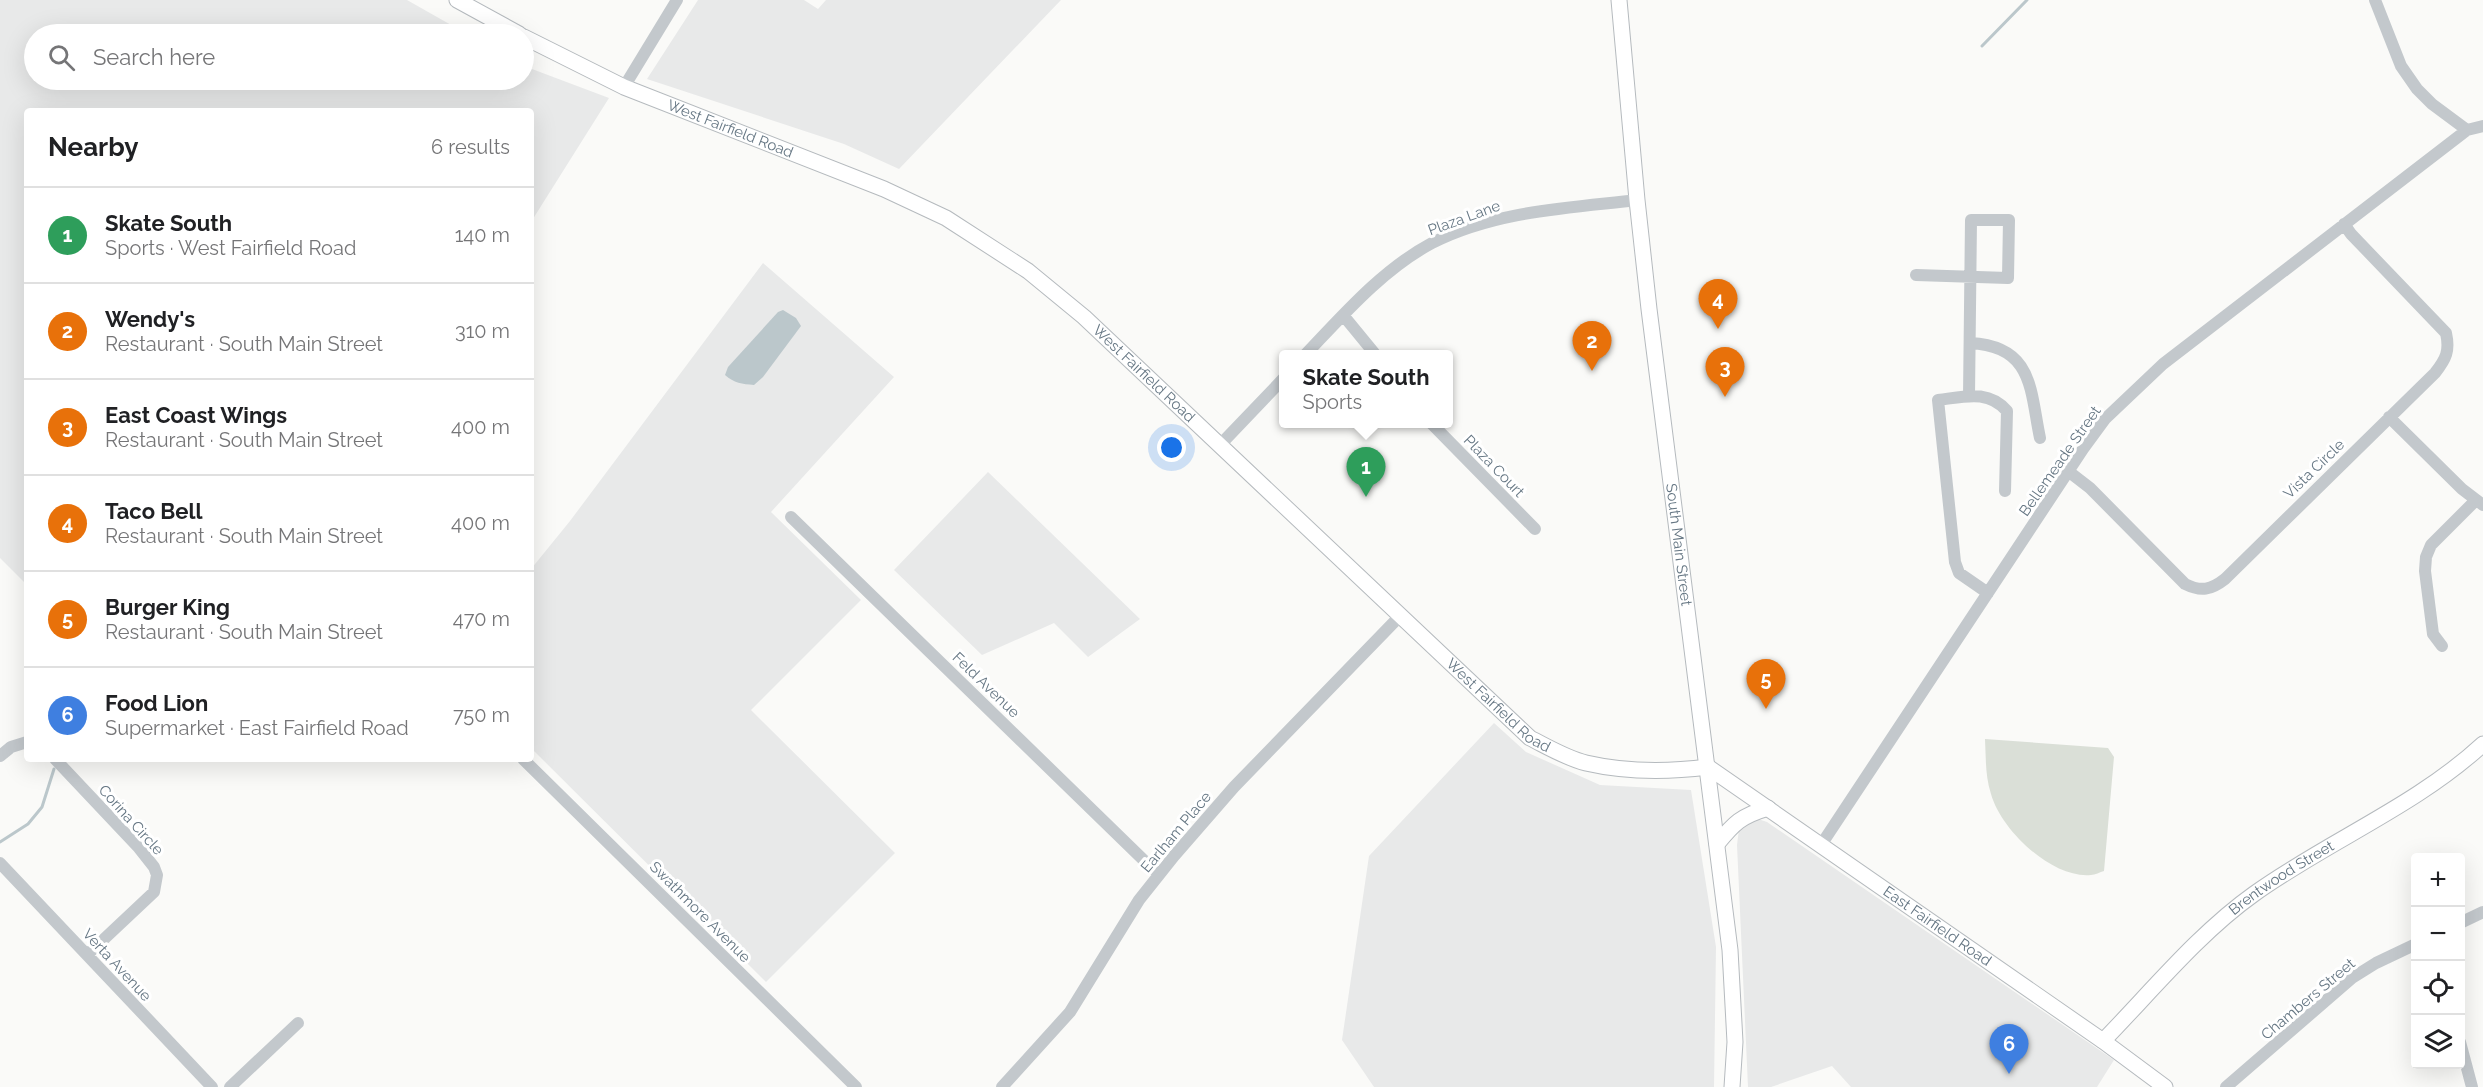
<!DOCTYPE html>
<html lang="en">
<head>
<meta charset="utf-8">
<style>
	body { margin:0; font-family:Raleway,sans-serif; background:#f6f6f6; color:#202124 }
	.controls { position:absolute; right:18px; bottom:18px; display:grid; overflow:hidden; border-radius:6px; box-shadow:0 6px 24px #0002 }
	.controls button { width:54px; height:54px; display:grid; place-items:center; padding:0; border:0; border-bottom:2px solid #e0e0e0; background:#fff; color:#202124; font:30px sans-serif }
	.you { position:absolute; left:1172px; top:448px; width:21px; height:21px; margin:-15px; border:4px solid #fff; border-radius:50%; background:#1a73e8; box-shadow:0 0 0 9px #1a73e833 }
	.badge { display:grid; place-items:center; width:39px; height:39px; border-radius:50%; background:#ea580c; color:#fff; font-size:20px; font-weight:700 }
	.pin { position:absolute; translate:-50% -50px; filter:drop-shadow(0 2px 3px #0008) }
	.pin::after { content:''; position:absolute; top:32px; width:21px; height:18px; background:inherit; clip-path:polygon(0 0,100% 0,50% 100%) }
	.popup { position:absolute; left:1279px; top:350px; width:174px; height:78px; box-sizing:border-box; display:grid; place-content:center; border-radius:6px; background:#fff; filter:drop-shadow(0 2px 4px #0005); font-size:20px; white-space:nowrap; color:#757577 }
	.popup b { font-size:22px; color:#202124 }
	.popup::after { content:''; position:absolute; left:50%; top:100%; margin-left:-12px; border:12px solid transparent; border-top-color:#fff }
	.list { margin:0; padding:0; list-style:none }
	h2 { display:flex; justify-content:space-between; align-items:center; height:78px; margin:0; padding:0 24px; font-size:26px }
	h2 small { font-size:20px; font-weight:400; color:#757577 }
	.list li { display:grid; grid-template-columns:39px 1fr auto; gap:18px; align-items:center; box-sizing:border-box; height:96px; padding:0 24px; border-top:2px solid #e0e0e0 }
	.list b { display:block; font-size:22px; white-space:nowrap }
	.list p { margin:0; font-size:20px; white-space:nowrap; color:#757577 }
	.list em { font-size:20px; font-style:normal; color:#757577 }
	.icon { flex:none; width:33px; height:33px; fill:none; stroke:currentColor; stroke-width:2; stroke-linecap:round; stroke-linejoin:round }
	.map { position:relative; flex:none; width:2483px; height:1087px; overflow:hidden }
	.search { position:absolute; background:#fff; box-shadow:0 6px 24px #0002; left:24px; top:24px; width:510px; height:66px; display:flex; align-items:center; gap:15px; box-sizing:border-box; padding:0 21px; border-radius:33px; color:#757577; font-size:22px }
	.panel { position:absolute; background:#fff; box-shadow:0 6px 24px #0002; left:24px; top:108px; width:510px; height:654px; border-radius:6px }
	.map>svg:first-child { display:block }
	.built { fill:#e8e9e9 }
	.green { fill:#dadfd7 }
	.water { fill:#bbc7cb }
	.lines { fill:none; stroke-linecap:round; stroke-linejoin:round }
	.stream { stroke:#bbc7cb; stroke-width:3 }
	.major-casing { stroke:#b5babe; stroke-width:17 }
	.minor { stroke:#c3c8cc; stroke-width:12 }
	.major { stroke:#fff; stroke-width:15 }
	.labels { text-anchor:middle; stroke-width:6; stroke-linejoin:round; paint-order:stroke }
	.street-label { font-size:15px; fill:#657683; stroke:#fff }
</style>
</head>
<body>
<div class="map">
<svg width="2483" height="1087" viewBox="0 0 2483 1087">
	<rect width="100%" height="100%" fill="#fafaf8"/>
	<path class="built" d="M0,0H407L467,34H34V80H524V66L609,98L531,222V111H27V585L0,558Z
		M698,0H804L818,9L826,0H1061L899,169L844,144L647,79Z
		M763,263L894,377L771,512L861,600L751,710L895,853L766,982L531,748V569L570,521Z
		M988,472L1140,619L1088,657L1054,623L982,655L894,570Z
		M1494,723L1526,752L1600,785L1691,790L1716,947L1714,1087H1374L1342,1040L1369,856Z
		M1755,818L1767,822L2114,1060L2097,1087H1851L1832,1066L1771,1087H1748L1737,845L1739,829Z"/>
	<path class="green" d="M1985,739L2108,748L2114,757L2104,871C2100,872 2095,875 2091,875C2052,879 2001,830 1991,794C1985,776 1986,757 1985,739Z"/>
	<path class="water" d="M783,310L796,318L801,326L763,377L754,385C742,384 734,383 725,375L728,367L778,312Z"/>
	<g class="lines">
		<path class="stream" d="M1982,46L2027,0
			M0,842L28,824L42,807L54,769"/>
		<defs>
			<g id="major">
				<path d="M457,0L519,34"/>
				<path id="s1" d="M1619,0L1637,200L1649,309L1730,950L1735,1042L1732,1087"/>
				<path id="s2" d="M524,37L624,87L884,189L946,218L1028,271L1084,317L1530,738C1548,747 1566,758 1586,763C1625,772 1668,772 1708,767"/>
				<path id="s3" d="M1708,767L2103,1041L2165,1087"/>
				<path d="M1717,844C1734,823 1741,816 1768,808"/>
				<path id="s4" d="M2103,1041C2150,993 2199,933 2254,894C2328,841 2416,806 2483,744"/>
			</g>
		</defs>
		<use href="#major" class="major-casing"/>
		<path class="minor" d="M2375,0L2401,66L2417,89L2432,104L2467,130L2483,126
			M624,87L677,0
			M1916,275L2008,278L2009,220H1971L1969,396
			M1343,315L1375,354
			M1970,343C2034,346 2030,391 2040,438
			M1306,354C1343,315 1383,269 1432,243C1495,211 1568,208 1637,200
			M2389,417L2462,489L2483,505
			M1432,424L1535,529
			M1220,445L1284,378
			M2068,471L2090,488L2185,584C2201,592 2211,590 2225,579L2435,373C2446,359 2450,351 2446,333L2351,234L2344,224
			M791,517L1159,875
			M1988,593L1959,573L1955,562L1938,400C1964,397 1988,389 2007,411L2005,491
			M2442,646L2433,634L2425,571L2426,557L2431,545L2475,501
			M0,756L11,747L27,742
			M55,759L139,848L154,867L157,875L154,892L87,955
			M523,759L856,1087
			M1821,845L2083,449L2105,419L2163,364L2467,130
			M0,863L212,1087
			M2460,923L2483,912
			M2460,1042L2472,1087
			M230,1087L298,1023
			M1002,1087L1070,1012L1139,900L1174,856L1234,787L1399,617
			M2226,1087L2352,978L2376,963L2416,944"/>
		<use href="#major" class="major"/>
	</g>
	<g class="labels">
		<g class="street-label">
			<text dy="5" stroke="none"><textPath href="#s2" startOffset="226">West Fairfield Road</textPath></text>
			<text transform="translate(1464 218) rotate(-20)" y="5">Plaza Lane</text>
			<text dy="5" stroke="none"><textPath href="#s2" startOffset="712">West Fairfield Road</textPath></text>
			<text transform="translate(2060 461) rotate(-55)" y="5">Bellemeade Street</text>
			<text transform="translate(1494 466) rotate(46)" y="5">Plaza Court</text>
			<text transform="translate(2314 469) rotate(-44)" y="5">Vista Circle</text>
			<text dy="5" stroke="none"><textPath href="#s1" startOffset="548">South Main Street</textPath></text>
			<text transform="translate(986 685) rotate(44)" y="5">Feld Avenue</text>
			<text dy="5" stroke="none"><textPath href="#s2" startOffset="1198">West Fairfield Road</textPath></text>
			<text transform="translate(131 820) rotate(48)" y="5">Corina Circle</text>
			<text transform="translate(1176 832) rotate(-50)" y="5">Earlham Place</text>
			<text dy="5" stroke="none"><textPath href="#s4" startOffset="243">Brentwood Street</textPath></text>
			<text transform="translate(700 912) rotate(45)" y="5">Swathmore Avenue</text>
			<text dy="5" stroke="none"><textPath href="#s3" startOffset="279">East Fairfield Road</textPath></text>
			<text transform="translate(117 965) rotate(47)" y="5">Verta Avenue</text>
			<text transform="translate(2308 999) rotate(-40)" y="5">Chambers Street</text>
		</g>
	</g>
</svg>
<div class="controls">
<button>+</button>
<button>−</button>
<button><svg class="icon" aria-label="locate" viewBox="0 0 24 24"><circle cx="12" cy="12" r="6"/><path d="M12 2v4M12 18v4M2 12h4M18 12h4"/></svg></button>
<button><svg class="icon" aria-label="layers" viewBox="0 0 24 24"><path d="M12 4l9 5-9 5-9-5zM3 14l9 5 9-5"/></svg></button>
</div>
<div class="you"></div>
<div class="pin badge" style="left:1366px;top:497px;background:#2e9e5b">1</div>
<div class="popup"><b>Skate South</b>Sports</div>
<div class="pin badge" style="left:1592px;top:371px;background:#e8710a">2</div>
<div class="pin badge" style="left:1725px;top:397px;background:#e8710a">3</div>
<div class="pin badge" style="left:1718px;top:329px;background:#e8710a">4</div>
<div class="pin badge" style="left:1766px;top:709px;background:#e8710a">5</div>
<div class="pin badge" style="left:2009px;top:1074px;background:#3f7fe0">6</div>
<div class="search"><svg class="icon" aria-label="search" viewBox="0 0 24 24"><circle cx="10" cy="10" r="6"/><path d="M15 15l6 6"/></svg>Search here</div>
<section class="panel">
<h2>Nearby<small>6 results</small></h2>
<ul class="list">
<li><span class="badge" style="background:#2e9e5b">1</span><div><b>Skate South</b><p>Sports · West Fairfield Road</p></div><em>140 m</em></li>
<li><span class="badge" style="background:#e8710a">2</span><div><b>Wendy's</b><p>Restaurant · South Main Street</p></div><em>310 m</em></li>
<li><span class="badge" style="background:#e8710a">3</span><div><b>East Coast Wings</b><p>Restaurant · South Main Street</p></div><em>400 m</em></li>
<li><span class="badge" style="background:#e8710a">4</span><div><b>Taco Bell</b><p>Restaurant · South Main Street</p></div><em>400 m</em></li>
<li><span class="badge" style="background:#e8710a">5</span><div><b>Burger King</b><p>Restaurant · South Main Street</p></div><em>470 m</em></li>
<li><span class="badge" style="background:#3f7fe0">6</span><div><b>Food Lion</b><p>Supermarket · East Fairfield Road</p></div><em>750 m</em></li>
</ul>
</section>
</div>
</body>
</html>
